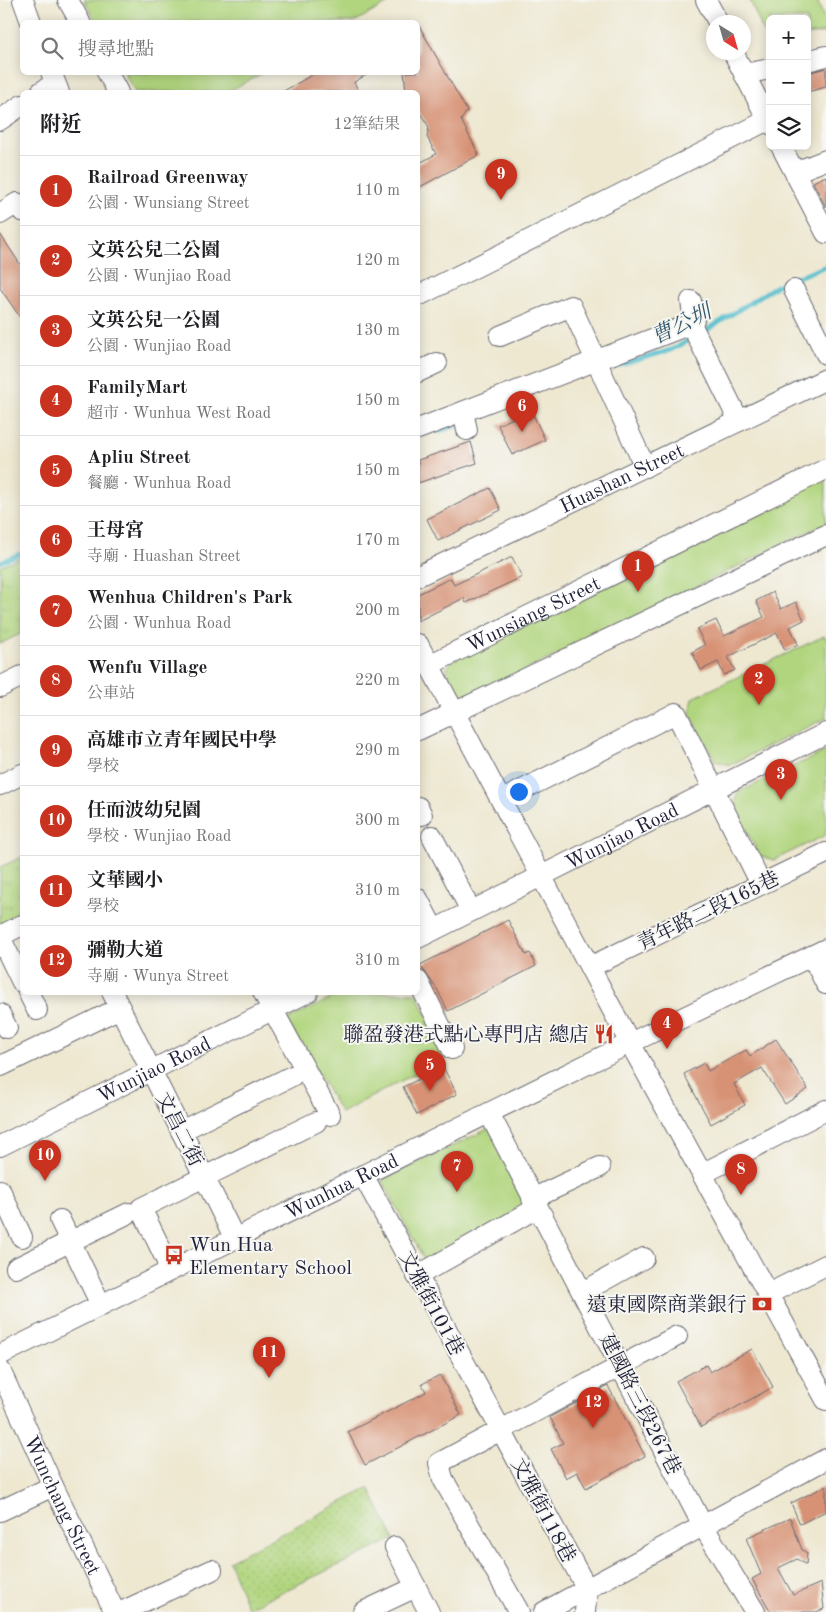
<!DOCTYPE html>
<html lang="zh-TW">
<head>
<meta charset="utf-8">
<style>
	body { margin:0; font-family:"Old Standard TT","Noto Serif TC",serif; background:#f2f2f2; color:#202124 }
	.controls { position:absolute; right:15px; top:15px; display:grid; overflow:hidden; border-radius:8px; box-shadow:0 2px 12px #0003 }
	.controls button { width:45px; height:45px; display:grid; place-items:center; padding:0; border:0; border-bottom:1px solid #e0e0e0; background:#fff; color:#202124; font:25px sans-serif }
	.compass { position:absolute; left:706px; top:15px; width:45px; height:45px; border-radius:50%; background:#fff; box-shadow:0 2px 12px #0003; rotate:143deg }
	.you { position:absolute; left:518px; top:791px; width:18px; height:18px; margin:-12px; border:4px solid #fff; border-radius:50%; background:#1a73e8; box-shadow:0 0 0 8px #1a73e833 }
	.badge { display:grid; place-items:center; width:32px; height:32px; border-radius:50%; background:#c8321e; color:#fff; font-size:16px; font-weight:700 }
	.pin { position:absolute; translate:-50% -41px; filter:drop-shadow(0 1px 2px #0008) }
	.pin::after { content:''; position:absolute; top:26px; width:18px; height:15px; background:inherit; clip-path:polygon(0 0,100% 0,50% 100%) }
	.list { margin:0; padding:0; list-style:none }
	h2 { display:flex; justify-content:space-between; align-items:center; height:65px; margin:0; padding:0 20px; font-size:21px }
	h2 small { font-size:16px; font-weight:400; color:#757577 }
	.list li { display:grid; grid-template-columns:32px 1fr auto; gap:15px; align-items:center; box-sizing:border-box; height:70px; padding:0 20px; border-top:1px solid #e0e0e0 }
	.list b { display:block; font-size:19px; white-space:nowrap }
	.list p { margin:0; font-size:16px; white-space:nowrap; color:#757577 }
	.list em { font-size:16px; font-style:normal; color:#757577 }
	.icon { flex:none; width:28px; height:28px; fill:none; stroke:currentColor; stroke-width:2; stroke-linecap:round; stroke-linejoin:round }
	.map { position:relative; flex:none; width:826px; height:1612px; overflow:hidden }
	.search { position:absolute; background:#fff; box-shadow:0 2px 12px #0003; left:20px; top:20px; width:400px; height:55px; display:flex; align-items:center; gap:12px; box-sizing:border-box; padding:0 18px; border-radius:8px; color:#757577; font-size:19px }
	.panel { position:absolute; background:#fff; box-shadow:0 2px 12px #0003; left:20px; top:90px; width:400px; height:905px; border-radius:8px }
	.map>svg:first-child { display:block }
	.grass { fill:url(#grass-tufts); stroke:#6a7c5c }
	.park { fill:#b1d57e; stroke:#6a7c5c }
	.garden { fill:url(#garden-dots); stroke:#6a7c5c }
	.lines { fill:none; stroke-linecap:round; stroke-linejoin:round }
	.stream { stroke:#54bfce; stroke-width:4.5 }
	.building { fill:#d79275 }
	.minor-casing { stroke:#696770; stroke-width:22 }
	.minor { stroke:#fff; stroke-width:20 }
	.labels { text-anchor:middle; stroke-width:4; stroke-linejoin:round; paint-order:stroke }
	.street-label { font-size:20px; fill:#22223b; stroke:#f6f6f2 }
	.poi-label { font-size:20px; fill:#22223b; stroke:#f6f6f2; text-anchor:end }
	.water-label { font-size:21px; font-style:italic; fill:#34596e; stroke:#f6f6f2 }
</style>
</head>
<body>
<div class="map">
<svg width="826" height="1612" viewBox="0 0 826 1612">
	<defs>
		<pattern id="grass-tufts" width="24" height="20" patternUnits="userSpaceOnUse" patternTransform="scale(1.25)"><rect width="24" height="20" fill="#b1d57e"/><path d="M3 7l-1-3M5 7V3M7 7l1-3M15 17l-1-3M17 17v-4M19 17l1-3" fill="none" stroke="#98b76e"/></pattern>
		<pattern id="garden-dots" width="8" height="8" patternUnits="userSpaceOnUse" patternTransform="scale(1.25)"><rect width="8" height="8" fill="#b1d57e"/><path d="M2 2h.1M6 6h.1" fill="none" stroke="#98b76e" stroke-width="1.8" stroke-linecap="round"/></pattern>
	</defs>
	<rect width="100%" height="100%" fill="#f6f6f2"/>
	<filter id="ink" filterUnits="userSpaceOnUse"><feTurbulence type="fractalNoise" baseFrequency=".02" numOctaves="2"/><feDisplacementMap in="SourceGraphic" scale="10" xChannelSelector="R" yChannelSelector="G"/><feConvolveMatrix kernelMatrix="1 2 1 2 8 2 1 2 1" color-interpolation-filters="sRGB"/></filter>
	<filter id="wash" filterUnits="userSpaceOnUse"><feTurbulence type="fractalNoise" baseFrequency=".0096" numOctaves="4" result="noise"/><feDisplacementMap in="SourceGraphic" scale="20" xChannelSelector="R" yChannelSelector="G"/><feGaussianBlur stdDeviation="1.12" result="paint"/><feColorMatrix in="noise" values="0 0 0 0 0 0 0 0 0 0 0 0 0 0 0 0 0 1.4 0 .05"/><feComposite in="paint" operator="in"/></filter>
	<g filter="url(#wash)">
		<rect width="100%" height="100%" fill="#eee8d1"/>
		<path class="grass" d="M22,557V633L0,644V566Z
			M22,857V914L0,925V867Z"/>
		<path class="park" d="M84,0H394L354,22H96Z
			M750,0H817L826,24V32L807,35V19H770L769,45Z
			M124,73H263L227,92H135Z
			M826,475V523L469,698L460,695L446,669L452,661Z
			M824,636L826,637V718L730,765L715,761L690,713L693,698Z
			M826,751V835L774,860L760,856L735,808L737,793Z
			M342,993H416L448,1056L341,1113L287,1020Z
			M492,1127L533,1205L427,1265L382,1180Z"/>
		<path class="garden" d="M369,1488L394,1539L248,1608L229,1561Z"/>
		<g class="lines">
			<path class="stream" d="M701,334L776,286L826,266
				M606,369L671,350L692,339
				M471,420L491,413
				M440,431L461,424
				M0,562L22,553"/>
		</g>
		<g id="blocks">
			<path class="building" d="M418,24L467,111L461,120L479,155L418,188V164L436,154L427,137L429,127L418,110V92H406L404,72H418Z
				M826,68V87L807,92V73Z
				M317,72H371L354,82L359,92H282Z
				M826,176V207L813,182Z
				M0,234L22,267V320L0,288Z
				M531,410L545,440L512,455L498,425Z
				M471,442L477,463L418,483V460Z
				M490,488L501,510L438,541L427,519Z
				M512,557L522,577L466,603L464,598L418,621V594L451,578L454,585Z
				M773,592L781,609L796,602L804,620L790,627L798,644L785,650L777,633L728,657L735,670L724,675L718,662L701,670L692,652L705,645L697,629L716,620L724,636L764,617L756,601Z
				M508,920L526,955L530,953L536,966L448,1011L437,989L420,965Z
				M776,1039L808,1089L785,1104L762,1068L734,1084L745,1105L711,1124L684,1074L704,1063L708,1071L746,1050L750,1056Z
				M443,1067L457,1094L417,1115L403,1087Z
				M752,1349L773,1387L701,1427L676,1381L706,1365L710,1372Z
				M440,1375L461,1415L365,1465L348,1432L426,1392L422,1384Z
				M608,1386L645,1456L586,1488L577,1472L566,1478L551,1449L563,1443L550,1417Z
				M826,1486V1511L800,1524L791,1503Z
				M790,1518L802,1550L807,1553L806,1565L797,1559L778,1568L793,1595L821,1583L824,1609L816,1612H771L752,1579L761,1574L746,1538Z"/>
		</g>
	</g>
	<g filter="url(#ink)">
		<use href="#blocks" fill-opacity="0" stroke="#696770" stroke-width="1"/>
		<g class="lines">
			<defs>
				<g id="minor">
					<path d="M23,0L31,22"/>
					<path d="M68,0L80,22"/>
					<path d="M706,0L718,22"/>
					<path d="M733,52L770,124"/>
					<path d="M807,61L826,56"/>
					<path d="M51,72L59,92"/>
					<path d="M107,72L118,92"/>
					<path d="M744,74L770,69"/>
					<path d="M41,92L55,83"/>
					<path d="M0,120L22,105"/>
					<path d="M781,146L826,233"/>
					<path d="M795,172L826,160"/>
					<path d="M0,214L17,203L22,211"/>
					<path d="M794,290L826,354"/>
					<path d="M418,296L768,120"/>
					<path d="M691,324L739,421"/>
					<path d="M691,324L694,320L691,301"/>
					<path d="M500,336L571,306L645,467"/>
					<path d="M418,372L437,363"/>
					<path d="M463,412L467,430"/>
					<path d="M418,429L691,324"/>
					<path id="s1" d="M418,576L826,379"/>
					<path d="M418,644L630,1043L826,1400"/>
					<path id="s2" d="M429,665L826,469"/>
					<path d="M0,687L22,676"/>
					<path d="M418,730L826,535"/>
					<path d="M0,785L22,774"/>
					<path d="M502,800L676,713L761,884"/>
					<path d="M418,807L422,815"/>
					<path d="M432,836L471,911"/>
					<path d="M418,899L434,930"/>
					<path d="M0,936L22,925"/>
					<path d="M0,937L22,982"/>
					<path id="s3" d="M418,938L826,733"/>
					<path d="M812,956L826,984"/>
					<path d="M590,967L826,853"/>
					<path d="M418,981L452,1049"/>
					<path d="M28,992L37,1010"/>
					<path d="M112,992L235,1239"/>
					<path d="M263,992L330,1115"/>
					<path d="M0,1014L7,1028"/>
					<path d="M1,1066L120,1008"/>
					<path d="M489,1113L702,1524L755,1612"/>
					<path d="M181,1131L292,1076"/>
					<path id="s4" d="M0,1146L308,992"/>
					<path d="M702,1174L826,1110"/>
					<path d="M363,1175L587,1589"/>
					<path d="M0,1190L22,1237"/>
					<path d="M532,1199L600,1167"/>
					<path d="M60,1220L101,1305"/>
					<path d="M16,1268L129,1213"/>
					<path d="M171,1270L141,1208L316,1122"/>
					<path d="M417,1276L537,1208"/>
					<path d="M583,1292L644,1258"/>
					<path d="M768,1294L826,1265"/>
					<path id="s5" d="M0,1355L630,1043L826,949"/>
					<path id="s6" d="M0,1370L53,1486L115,1612"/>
					<path d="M0,1511L53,1486"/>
					<path d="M395,1547L429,1612"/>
					<path d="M121,1612L212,1570"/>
					<path d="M363,1612L416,1587"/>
					<path d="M519,1612L443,1479L439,1463L677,1336"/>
					<path d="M544,1612L826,1459"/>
					<path d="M585,1612L587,1589"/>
				</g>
			</defs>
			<use href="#minor" class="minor-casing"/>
			<use href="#minor" class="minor"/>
		</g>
	</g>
	<defs>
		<symbol id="restaurant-bare" viewBox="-9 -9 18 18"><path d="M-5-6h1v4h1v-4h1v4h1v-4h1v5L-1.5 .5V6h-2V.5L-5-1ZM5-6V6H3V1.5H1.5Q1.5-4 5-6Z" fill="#c8321e" stroke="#f6f6f2" stroke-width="2.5" paint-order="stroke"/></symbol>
		<symbol id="bus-bare" viewBox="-9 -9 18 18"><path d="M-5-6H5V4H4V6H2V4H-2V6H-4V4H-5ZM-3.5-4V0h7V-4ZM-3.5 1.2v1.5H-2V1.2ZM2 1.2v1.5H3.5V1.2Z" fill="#c8321e" stroke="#f6f6f2" stroke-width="2.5" paint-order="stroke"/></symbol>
		<symbol id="bank-bare" viewBox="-9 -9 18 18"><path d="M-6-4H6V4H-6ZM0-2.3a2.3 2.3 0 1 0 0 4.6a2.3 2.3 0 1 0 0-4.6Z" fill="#c8321e" stroke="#f6f6f2" stroke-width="2.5" paint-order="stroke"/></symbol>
	</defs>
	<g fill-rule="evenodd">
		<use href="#restaurant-bare" x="590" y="1020" width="28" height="28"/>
		<use href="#bus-bare" x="160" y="1241" width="28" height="28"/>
		<use href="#bank-bare" x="748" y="1290" width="28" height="28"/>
	</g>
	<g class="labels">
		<g class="street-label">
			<text dy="7" stroke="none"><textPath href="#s1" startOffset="226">Huashan Street</textPath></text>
			<text dy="7" stroke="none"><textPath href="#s2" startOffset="116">Wunsiang Street</textPath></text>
			<text dy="7" stroke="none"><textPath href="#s3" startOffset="228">Wunjiao Road</textPath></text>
			<text transform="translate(708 910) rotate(-26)" y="7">青年路二段165巷</text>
			<text dy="7" stroke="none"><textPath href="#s4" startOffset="172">Wunjiao Road</textPath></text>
			<text transform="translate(180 1129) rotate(63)" y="7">文昌二街</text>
			<text dy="7" stroke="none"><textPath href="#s5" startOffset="381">Wunhua Road</textPath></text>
			<text transform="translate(432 1303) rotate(62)" y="7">文雅街101巷</text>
			<text transform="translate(641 1404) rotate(63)" y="7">建國路三段267巷</text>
			<text dy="7" stroke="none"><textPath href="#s6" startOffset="149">Wunchang Street</textPath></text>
			<text transform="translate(544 1510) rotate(62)" y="7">文雅街118巷</text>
		</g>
		<g class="poi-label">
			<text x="589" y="1041">聯盈發港式點心專門店 總店</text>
			<text x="189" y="1251" text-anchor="start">Wun Hua<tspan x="189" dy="23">Elementary School</tspan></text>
			<text x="747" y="1311">遠東國際商業銀行</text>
		</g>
		<g class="water-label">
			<text transform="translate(681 324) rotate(-26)" y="7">曹公圳</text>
		</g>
	</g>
</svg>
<div class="controls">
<button>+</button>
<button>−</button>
<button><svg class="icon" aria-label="layers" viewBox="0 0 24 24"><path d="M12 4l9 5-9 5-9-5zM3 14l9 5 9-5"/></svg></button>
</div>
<svg class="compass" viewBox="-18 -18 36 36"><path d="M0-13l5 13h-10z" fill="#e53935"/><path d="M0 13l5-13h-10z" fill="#757577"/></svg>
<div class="you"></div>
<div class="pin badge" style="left:638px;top:592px">1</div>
<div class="pin badge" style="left:759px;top:705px">2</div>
<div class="pin badge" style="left:781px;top:800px">3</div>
<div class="pin badge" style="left:667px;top:1049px">4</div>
<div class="pin badge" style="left:430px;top:1091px">5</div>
<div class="pin badge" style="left:522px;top:432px">6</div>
<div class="pin badge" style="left:457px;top:1192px">7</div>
<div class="pin badge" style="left:741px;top:1195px">8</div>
<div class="pin badge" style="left:501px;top:200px">9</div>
<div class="pin badge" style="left:45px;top:1181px">10</div>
<div class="pin badge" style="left:269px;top:1378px">11</div>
<div class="pin badge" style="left:593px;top:1428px">12</div>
<div class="search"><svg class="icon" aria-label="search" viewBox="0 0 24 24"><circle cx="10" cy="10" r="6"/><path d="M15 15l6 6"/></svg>搜尋地點</div>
<section class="panel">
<h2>附近<small>12筆結果</small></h2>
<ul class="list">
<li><span class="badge">1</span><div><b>Railroad Greenway</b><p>公園 · Wunsiang Street</p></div><em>110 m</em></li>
<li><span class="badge">2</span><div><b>文英公兒二公園</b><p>公園 · Wunjiao Road</p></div><em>120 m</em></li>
<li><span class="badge">3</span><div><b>文英公兒一公園</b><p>公園 · Wunjiao Road</p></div><em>130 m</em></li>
<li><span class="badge">4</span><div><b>FamilyMart</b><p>超市 · Wunhua West Road</p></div><em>150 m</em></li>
<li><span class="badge">5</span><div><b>Apliu Street</b><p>餐廳 · Wunhua Road</p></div><em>150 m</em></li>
<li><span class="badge">6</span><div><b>王母宮</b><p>寺廟 · Huashan Street</p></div><em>170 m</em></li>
<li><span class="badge">7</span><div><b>Wenhua Children's Park</b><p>公園 · Wunhua Road</p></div><em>200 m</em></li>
<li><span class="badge">8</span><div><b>Wenfu Village</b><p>公車站</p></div><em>220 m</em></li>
<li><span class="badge">9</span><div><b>高雄市立青年國民中學</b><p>學校</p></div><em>290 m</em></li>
<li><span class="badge">10</span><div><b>任而波幼兒園</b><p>學校 · Wunjiao Road</p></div><em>300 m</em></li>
<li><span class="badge">11</span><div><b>文華國小</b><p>學校</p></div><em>310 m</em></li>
<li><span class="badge">12</span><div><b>彌勒大道</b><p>寺廟 · Wunya Street</p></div><em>310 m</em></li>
</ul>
</section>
</div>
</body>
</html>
